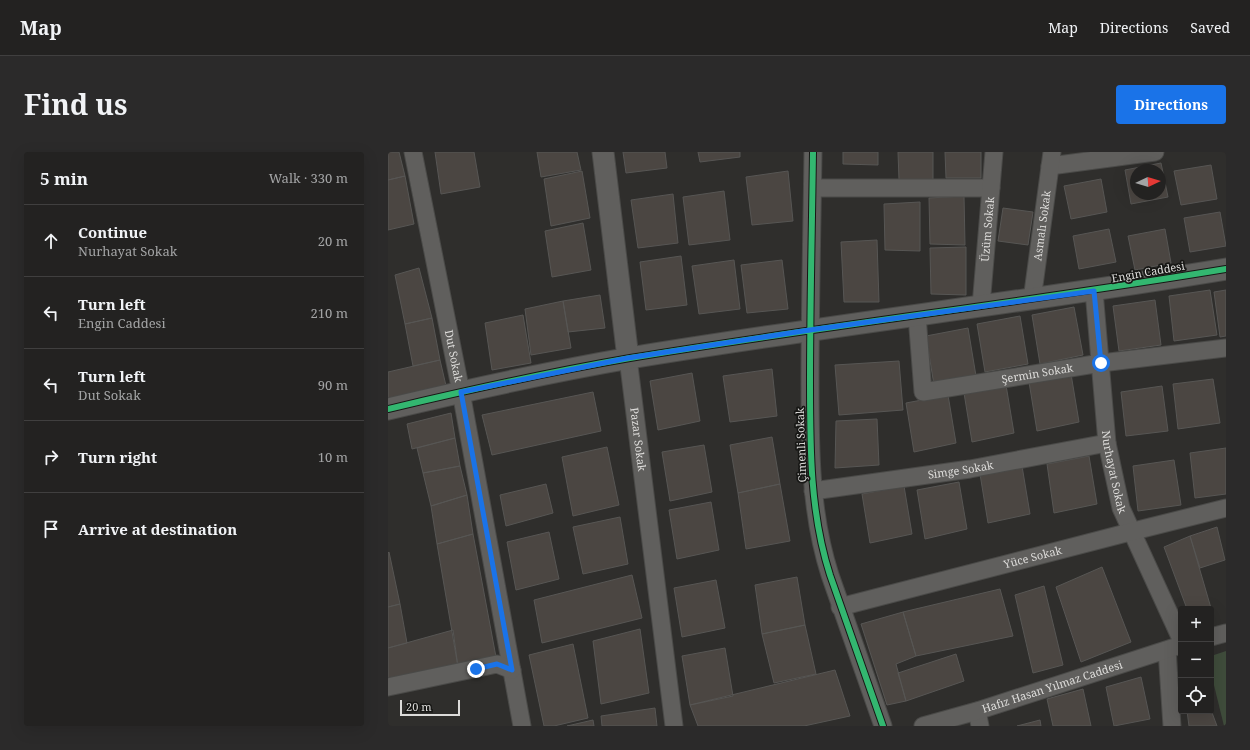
<!DOCTYPE html>
<html lang="en">
<head>
<meta charset="utf-8">
<style>
	body { margin:0; font-family:"Noto Serif",serif; background:#2b2a2a; color:#f1f3f6 }
	.controls { position:absolute; right:12px; bottom:12px; display:grid; overflow:hidden; border-radius:4px; box-shadow:0 4px 16px #0002 }
	.controls button { width:36px; height:36px; display:grid; place-items:center; padding:0; border:0; border-bottom:1px solid #403f3f; background:#232221; color:#f1f3f6; font:20px sans-serif }
	.compass { position:absolute; left:742px; top:12px; width:36px; height:36px; border-radius:50%; background:#232221; box-shadow:0 4px 16px #0002; rotate:86deg }
	.scale { position:absolute; left:12px; bottom:10px; width:60px; box-sizing:border-box; padding-left:4px; border:2px solid #dddcda; border-top:0; font-size:11px; line-height:14px; white-space:nowrap; color:#dddcda; -webkit-text-stroke:3px #171715; paint-order:stroke }
	.stop { position:absolute; width:12px; height:12px; margin:-9px; border:3px solid #1a73e8; border-radius:50%; background:#fff }
	.stop.end { background:#1a73e8; border-color:#fff; box-shadow:0 1px 4px #0008 }
	.list { margin:0; padding:0; list-style:none }
	h2 { display:flex; justify-content:space-between; align-items:center; height:52px; margin:0; padding:0 16px; font-size:17px }
	h2 small { font-size:13px; font-weight:400; color:#a3a4a5 }
	.list li { display:grid; grid-template-columns:26px 1fr auto; gap:12px; align-items:center; box-sizing:border-box; height:72px; padding:0 16px; border-top:1px solid #403f3f }
	.list b { display:block; font-size:15px; white-space:nowrap }
	.list p { margin:0; font-size:13px; white-space:nowrap; color:#a3a4a5 }
	.list em { font-size:13px; font-style:normal; color:#a3a4a5 }
	.icon { flex:none; width:22px; height:22px; fill:none; stroke:currentColor; stroke-width:2; stroke-linecap:round; stroke-linejoin:round }
	.map { position:relative; flex:none; width:838px; height:574px; overflow:hidden; border-radius:4px }
	header { display:flex; align-items:center; gap:24px; box-sizing:border-box; height:56px; padding:0 20px; background:#232221; border-bottom:1px solid #403f3f }
	header strong { font-size:19px }
	nav { display:flex; gap:22px; margin-inline-start:auto; font-size:14px }
	.intro { display:flex; align-items:center; justify-content:space-between; box-sizing:border-box; height:96px; padding:0 24px }
	h1 { margin:0; font-size:28px }
	.button { padding:10px 18px; border-radius:4px; background:#1a73e8; color:#fff; font-size:14px; font-weight:700 }
	main { display:flex; gap:24px; padding:0 24px }
	aside { flex:1; background:#232221; border-radius:4px; box-shadow:0 4px 16px #0002 }
	.map>svg:first-child { display:block }
	.green { fill:#3f4c3b }
	.building { fill:#4b4642; stroke:#575654; fill-rule:evenodd }
	.lines { fill:none; stroke-linecap:round; stroke-linejoin:round }
	.minor-casing { stroke:#4a4a48; stroke-width:19 }
	.tertiary-casing { stroke:#4a4a48; stroke-width:23 }
	.minor { stroke:#605f5d; stroke-width:17 }
	.tertiary { stroke:#605f5d; stroke-width:21 }
	.cycleway-casing { stroke:#171715; stroke-width:8 }
	.cycleway { stroke:#33b770; stroke-width:6 }
	.route { stroke:#1a73e8; stroke-width:5 }
	.labels { text-anchor:middle; stroke-width:3.5; stroke-linejoin:round; paint-order:stroke }
	.street-label { font-size:11px; fill:#dddcda; stroke:#171715 }
</style>
</head>
<body>
<header>
<strong>Map</strong>
<nav><a>Map</a><a>Directions</a><a>Saved</a></nav>
</header>
<div class="intro"><h1>Find us</h1><a class="button">Directions</a></div>
<main>
<aside>
<h2>5 min<small>Walk · 330 m</small></h2>
<ul class="list">
<li><svg class="icon" aria-label="ahead" viewBox="0 0 24 24"><path d="M12 20V5M6 11l6-6 6 6"/></svg><div><b>Continue</b><p>Nurhayat Sokak</p></div><em>20 m</em></li>
<li><svg class="icon" aria-label="left" viewBox="0 0 24 24"><path d="M17 20v-9H6M10 6l-5 5 5 5"/></svg><div><b>Turn left</b><p>Engin Caddesi</p></div><em>210 m</em></li>
<li><svg class="icon" aria-label="left" viewBox="0 0 24 24"><path d="M17 20v-9H6M10 6l-5 5 5 5"/></svg><div><b>Turn left</b><p>Dut Sokak</p></div><em>90 m</em></li>
<li><svg class="icon" aria-label="right" viewBox="0 0 24 24"><path d="M7 20v-9h11M14 6l5 5-5 5"/></svg><div><b>Turn right</b></div><em>10 m</em></li>
<li><svg class="icon" aria-label="arrive" viewBox="0 0 24 24"><path d="M6 21V4h12l-3 4 3 4H6"/></svg><div><b>Arrive at destination</b></div></li>
</ul>
</aside>
<div class="map">
<svg width="838" height="574" viewBox="0 0 838 574">
	<rect width="100%" height="100%" fill="#2f2e2c"/>
	<path class="green" d="M838,499V574H836L823,521V504Z"/>
	<path class="building" d="M0,0H11L17,24L0,28Z
		M47,0H86L92,35L53,42Z
		M149,0H189L193,18L153,25Z
		M235,0H277L279,16L238,21Z
		M310,0H352V5L312,10Z
		M455,0H490V13L455,12Z
		M510,0H545V29L511,28Z
		M557,0H593V26H558Z
		M773,11L780,45L743,52L737,18ZM748,18H772V42H748Z
		M823,13L829,47L793,53L786,19Z
		M194,19L202,66L163,74L156,27Z
		M400,19L405,69L364,73L358,25Z
		M17,24L26,72L0,78V28Z
		M713,27L719,60L683,67L676,34Z
		M336,39L342,88L301,93L295,45Z
		M285,42L290,91L250,96L243,48Z
		M576,44L577,93L542,92L541,46Z
		M532,50V99L497,98L496,52Z
		M615,56L645,60L640,93L610,89Z
		M832,60L838,94L802,100L796,66Z
		M195,71L203,118L164,125L157,79Z
		M721,77L728,110L691,117L685,84Z
		M777,77L783,111L747,118L740,84Z
		M489,88L491,150H456L453,90Z
		M578,95V143L543,142L542,96Z
		M293,104L299,153L258,158L252,110Z
		M346,108L352,157L311,162L304,114Z
		M394,108L400,157L359,161L353,113Z
		M31,116L44,166L17,172L7,123Z
		M822,138L829,183L786,189L781,144Z
		M838,138V184L832,185L826,140Z
		M212,143L217,176L180,180L175,149Z
		M767,148L773,193L731,199L725,154Z
		M175,149L183,196L143,203L137,157Z
		M686,155L695,203L652,212L644,163Z
		M135,163L143,211L104,218L97,171Z
		M632,164L640,212L597,220L589,172Z
		M44,166L52,208L25,214L17,172Z
		M580,176L588,224L546,233L538,184Z
		M52,208L59,238L0,249V220Z
		M511,209L515,258L451,263L447,213Z
		M384,217L389,264L342,270L335,224Z
		M304,221L312,269L270,278L262,229Z
		M683,222L691,270L649,279L641,230Z
		M825,227L832,271L790,277L785,232Z
		M618,233L626,281L584,290L576,241Z
		M774,234L780,279L738,284L733,240Z
		M205,240L213,279L104,303L94,263Z
		M560,243L568,291L526,300L518,251Z
		M63,261L67,286L24,297L19,272Z
		M489,267L491,313L447,316L448,269Z
		M384,285L392,332L350,341L342,293Z
		M67,286L72,314L35,321L29,296Z
		M316,293L324,340L282,349L274,300Z
		M219,295L231,353L185,364L174,305Z
		M838,296V342L807,346L802,301Z
		M701,304L709,352L666,361L659,312Z
		M786,308L793,353L750,359L745,314Z
		M72,314L79,343L43,354L35,321Z
		M634,314L642,362L600,371L592,322Z
		M571,330L579,377L537,387L529,338Z
		M158,332L165,361L118,374L112,343Z
		M392,332L402,389L358,397L350,341Z
		M516,334L524,382L482,391L474,342Z
		M79,343L85,382L49,392L43,354Z
		M323,350L331,398L289,407L281,358Z
		M232,365L240,412L195,422L185,375Z
		M829,375L837,408L812,416L802,384Z
		M161,380L171,427L128,438L119,390Z
		M85,382L108,505L70,515L49,392Z
		M802,384L825,463L823,464V457H799L776,395Z
		M1,400L12,452L0,455V401Z
		M714,415L743,490L693,510L668,435Z
		M244,423L254,466L154,491L146,448Z
		M409,425L417,473L374,482L367,433Z
		M328,428L337,476L294,485L286,436Z
		M656,434L675,513L645,521L627,443Z
		M612,437L625,484L528,504L515,460Z
		M12,452L19,491L0,496V455Z
		M515,460L528,504L508,512L518,549L499,553L473,472Z
		M417,473L428,522L386,531L374,482Z
		M252,477L261,541L213,552L205,489Z
		M65,478L70,515L0,528V496Z
		M185,492L200,566L166,574H156L141,503Z
		M337,496L345,544L302,553L294,504Z
		M568,502L576,529L518,549L510,521Z
		M447,518L462,564L416,574H310L302,553Z
		M753,525L762,567L726,574L718,535Z
		M695,537L703,574H665L659,547Z
		M267,556L269,574H214L213,564Z
		M823,558L829,574H801L799,559Z
		M205,568L206,574H179Z
		M652,568L653,574H629Z"/>
	<g class="lines">
		<defs>
			<g id="minor">
				<path id="s1" d="M25,0L73,240L134,574"/>
				<path d="M425,0C424,77 422,154 422,231C422,296 422,361 442,423L495,574"/>
				<path d="M662,14L767,0"/>
				<path d="M425,36H603"/>
				<path id="s2" d="M706,139L719,291L733,356L793,487"/>
				<path id="s3" d="M644,148L664,0"/>
				<path id="s4" d="M593,154L606,0"/>
				<path id="s5" d="M529,164L535,240L713,211L838,196"/>
				<path id="s6" d="M240,206L286,574"/>
				<path id="s7" d="M425,339L582,317L719,291"/>
				<path id="s8" d="M452,455L742,380L838,356"/>
				<path d="M823,485L838,481"/>
				<path d="M779,498L784,574"/>
				<path d="M0,535L109,512L124,518"/>
				<path d="M589,559L592,574"/>
				<path id="s9" d="M535,574L589,559L793,493"/>
			</g>
			<path id="tertiary" d="M215,0L240,206
				M0,257C80,238 161,220 242,206C441,173 640,150 838,117"/>
		</defs>
		<use href="#minor" class="minor-casing"/>
		<use href="#tertiary" class="tertiary-casing"/>
		<use href="#minor" class="minor"/>
		<use href="#tertiary" class="tertiary"/>
		<defs>
			<path id="cycleway" d="M425,0C424,77 422,154 422,231C422,296 422,361 442,423L495,574
				M0,257C80,238 161,220 242,206C441,173 640,150 838,117"/>
		</defs>
		<use href="#cycleway" class="cycleway-casing"/>
		<use href="#cycleway" class="cycleway"/>
	</g>
	<g class="lines">
		<path class="route" d="M88,517L109,512L124,518L73,240L240,206L422,178L706,139L713,211"/>
	</g>
	<g class="labels">
		<g class="street-label">
			<text dy="4" stroke="none"><textPath href="#s3" startOffset="75">Asmalı Sokak</textPath></text>
			<text dy="4" stroke="none"><textPath href="#s4" startOffset="77">Üzüm Sokak</textPath></text>
			<text transform="translate(760 120) rotate(-10)" y="4">Engin Caddesi</text>
			<text dy="4" stroke="none"><textPath href="#s1" startOffset="208">Dut Sokak</textPath></text>
			<text dy="4" stroke="none"><textPath href="#s5" startOffset="192">Şermin Sokak</textPath></text>
			<text dy="4" stroke="none"><textPath href="#s6" startOffset="82">Pazar Sokak</textPath></text>
			<text transform="translate(413 293) rotate(-92)" y="4">Çimenli Sokak</text>
			<text dy="4" stroke="none"><textPath href="#s7" startOffset="149">Simge Sokak</textPath></text>
			<text dy="4" stroke="none"><textPath href="#s2" startOffset="182">Nurhayat Sokak</textPath></text>
			<text dy="4" stroke="none"><textPath href="#s8" startOffset="199">Yüce Sokak</textPath></text>
			<text dy="4" stroke="none"><textPath href="#s9" startOffset="135">Hafız Hasan Yılmaz Caddesi</textPath></text>
		</g>
	</g>
</svg>
<div class="controls">
<button>+</button>
<button>−</button>
<button><svg class="icon" aria-label="locate" viewBox="0 0 24 24"><circle cx="12" cy="12" r="6"/><path d="M12 2v4M12 18v4M2 12h4M18 12h4"/></svg></button>
</div>
<svg class="compass" viewBox="-18 -18 36 36"><path d="M0-13l5 13h-10z" fill="#e53935"/><path d="M0 13l5-13h-10z" fill="#a3a4a5"/></svg>
<div class="scale">20 m</div>
<div class="stop" style="left:713px;top:211px"></div>
<div class="stop end" style="left:88px;top:517px"></div>
</div>
</main>
</body>
</html>
